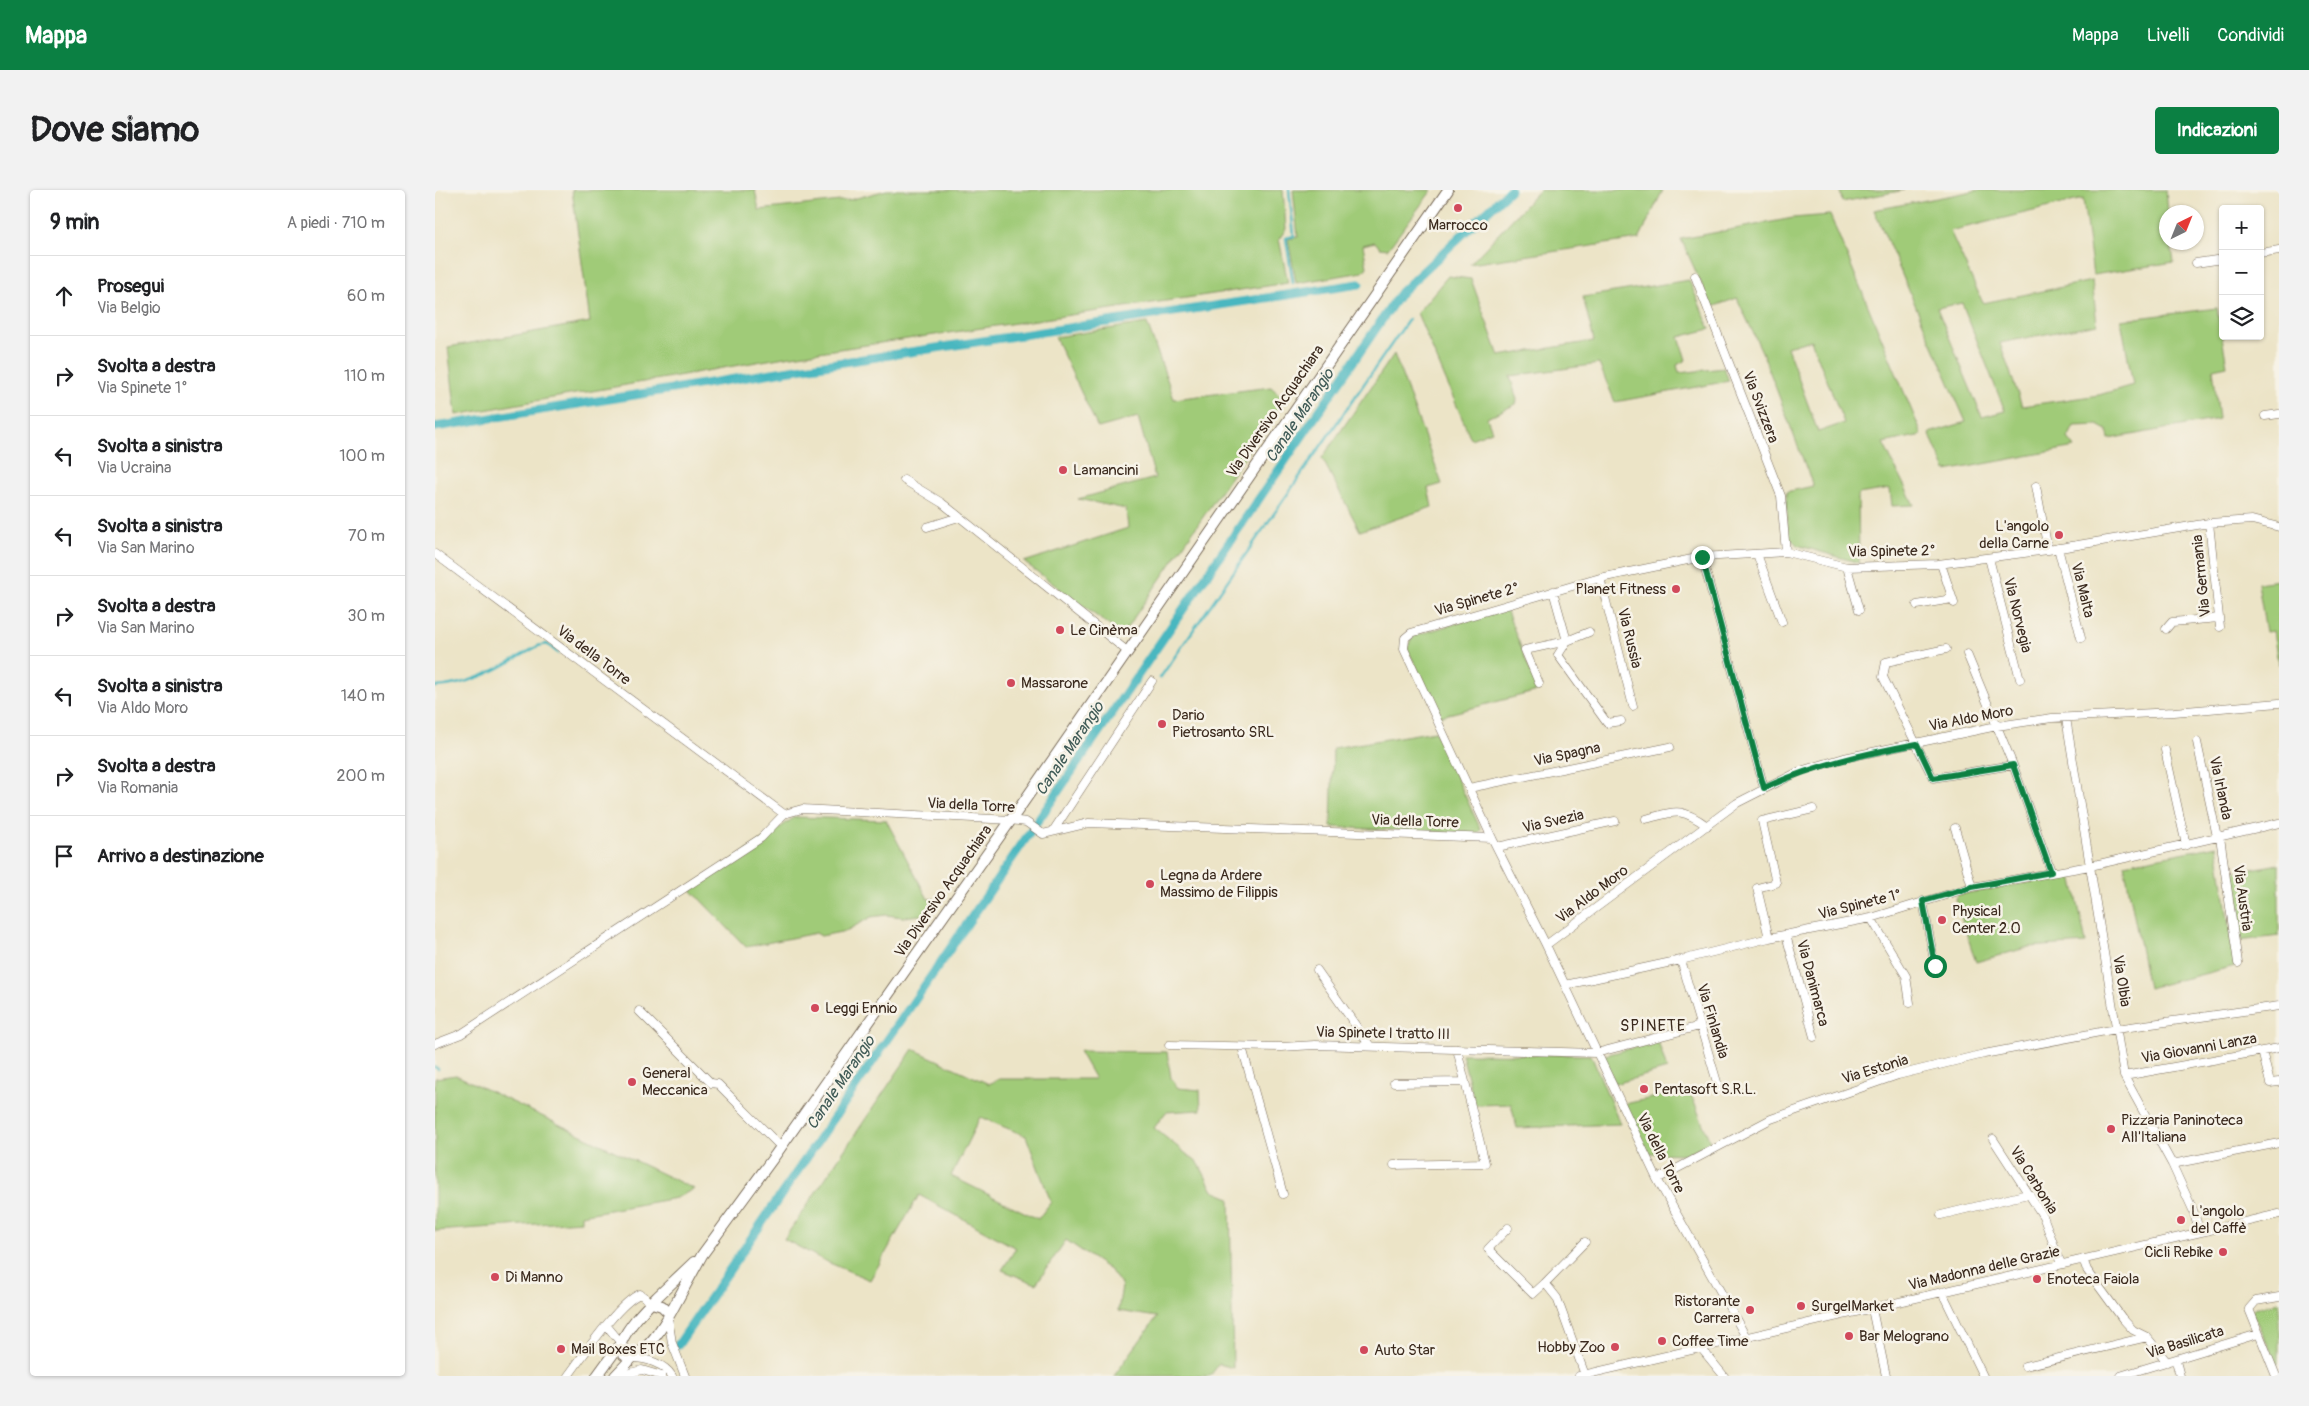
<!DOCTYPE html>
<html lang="it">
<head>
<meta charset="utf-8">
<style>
	body { margin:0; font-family:Pangolin,sans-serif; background:#f2f2f2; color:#202124 }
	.controls { position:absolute; right:15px; top:15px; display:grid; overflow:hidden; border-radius:5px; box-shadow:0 1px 4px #0004 }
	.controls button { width:45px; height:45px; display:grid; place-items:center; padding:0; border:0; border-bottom:1px solid #e0e0e0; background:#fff; color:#202124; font:25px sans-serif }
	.compass { position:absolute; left:1724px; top:15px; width:45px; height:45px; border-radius:50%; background:#fff; box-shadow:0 1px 4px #0004; rotate:43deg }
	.stop { position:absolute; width:15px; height:15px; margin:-11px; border:4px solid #0b8043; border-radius:50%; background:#fff }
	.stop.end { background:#0b8043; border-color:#fff; box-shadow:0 1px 5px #0008 }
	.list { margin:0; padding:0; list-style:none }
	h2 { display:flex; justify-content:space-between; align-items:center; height:65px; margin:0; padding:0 20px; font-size:21px }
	h2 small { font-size:16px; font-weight:400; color:#757577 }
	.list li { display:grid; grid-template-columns:32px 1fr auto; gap:15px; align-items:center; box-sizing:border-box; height:80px; padding:0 20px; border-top:1px solid #e0e0e0 }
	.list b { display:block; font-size:19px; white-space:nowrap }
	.list p { margin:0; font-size:16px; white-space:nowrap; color:#757577 }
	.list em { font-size:16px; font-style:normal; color:#757577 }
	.icon { flex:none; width:28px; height:28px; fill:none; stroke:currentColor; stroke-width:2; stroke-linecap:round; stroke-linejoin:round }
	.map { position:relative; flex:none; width:1844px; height:1186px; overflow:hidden; border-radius:5px }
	header { display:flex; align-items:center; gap:30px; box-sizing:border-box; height:70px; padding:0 25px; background:#0b8043; color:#fff }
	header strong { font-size:24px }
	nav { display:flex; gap:28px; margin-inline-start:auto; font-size:18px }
	.intro { display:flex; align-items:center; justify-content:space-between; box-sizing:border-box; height:120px; padding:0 30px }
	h1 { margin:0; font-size:35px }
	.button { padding:12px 22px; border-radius:5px; background:#0b8043; color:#fff; font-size:18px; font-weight:700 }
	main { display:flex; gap:30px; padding:0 30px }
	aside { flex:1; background:#fff; border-radius:5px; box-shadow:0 1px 4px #0004 }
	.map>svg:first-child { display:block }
	.green { fill:#a0cb78; stroke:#6e7a4b; fill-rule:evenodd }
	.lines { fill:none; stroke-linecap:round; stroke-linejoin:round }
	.stream { stroke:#48b7c0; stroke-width:2.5 }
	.canal { stroke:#48b7c0; stroke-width:9 }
	.minor-casing { stroke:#796b59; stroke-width:9 }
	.major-casing { stroke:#796b59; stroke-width:12 }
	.minor { stroke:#fff; stroke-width:8 }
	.major { stroke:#fff; stroke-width:10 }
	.route { stroke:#0b8043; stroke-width:6 }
	.poi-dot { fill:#d1495b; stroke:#f7f3e8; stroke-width:2 }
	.labels { text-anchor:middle; stroke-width:5; stroke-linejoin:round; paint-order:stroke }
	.poi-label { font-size:15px; fill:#3b2a1e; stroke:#f7f3e8; text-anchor:start }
	.street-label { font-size:15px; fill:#3b2a1e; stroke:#f7f3e8 }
	.water-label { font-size:16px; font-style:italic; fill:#405b57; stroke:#f7f3e8 }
	.neighbourhood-label { font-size:16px; letter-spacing:1px; fill:#3b2a1e; stroke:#f7f3e8 }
</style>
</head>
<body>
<header>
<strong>Mappa</strong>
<nav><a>Mappa</a><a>Livelli</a><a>Condividi</a></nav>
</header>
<div class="intro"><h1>Dove siamo</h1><a class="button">Indicazioni</a></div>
<main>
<aside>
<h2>9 min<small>A piedi · 710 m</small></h2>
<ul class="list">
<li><svg class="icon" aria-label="ahead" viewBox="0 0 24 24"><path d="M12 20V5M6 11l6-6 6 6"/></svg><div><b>Prosegui</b><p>Via Belgio</p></div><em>60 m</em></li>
<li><svg class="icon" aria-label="right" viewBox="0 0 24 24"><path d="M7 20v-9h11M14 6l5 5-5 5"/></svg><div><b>Svolta a destra</b><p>Via Spinete 1°</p></div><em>110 m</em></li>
<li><svg class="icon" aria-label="left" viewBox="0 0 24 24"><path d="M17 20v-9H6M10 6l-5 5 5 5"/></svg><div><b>Svolta a sinistra</b><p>Via Ucraina</p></div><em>100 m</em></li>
<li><svg class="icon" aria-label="left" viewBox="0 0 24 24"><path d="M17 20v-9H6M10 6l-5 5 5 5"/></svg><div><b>Svolta a sinistra</b><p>Via San Marino</p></div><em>70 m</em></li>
<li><svg class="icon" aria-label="right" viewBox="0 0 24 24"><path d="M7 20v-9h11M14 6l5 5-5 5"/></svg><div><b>Svolta a destra</b><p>Via San Marino</p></div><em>30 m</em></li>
<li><svg class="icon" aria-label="left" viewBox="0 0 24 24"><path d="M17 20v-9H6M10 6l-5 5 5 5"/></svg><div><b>Svolta a sinistra</b><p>Via Aldo Moro</p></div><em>140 m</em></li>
<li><svg class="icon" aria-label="right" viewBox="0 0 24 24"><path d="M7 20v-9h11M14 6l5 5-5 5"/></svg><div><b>Svolta a destra</b><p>Via Romania</p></div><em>200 m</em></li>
<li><svg class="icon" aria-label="arrive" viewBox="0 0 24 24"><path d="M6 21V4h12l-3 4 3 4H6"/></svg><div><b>Arrivo a destinazione</b></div></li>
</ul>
</aside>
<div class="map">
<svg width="1844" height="1186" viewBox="0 0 1844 1186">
	<rect width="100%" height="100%" fill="#f7f3e8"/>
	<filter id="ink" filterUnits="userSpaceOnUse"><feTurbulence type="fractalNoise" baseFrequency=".02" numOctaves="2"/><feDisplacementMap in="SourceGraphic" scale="10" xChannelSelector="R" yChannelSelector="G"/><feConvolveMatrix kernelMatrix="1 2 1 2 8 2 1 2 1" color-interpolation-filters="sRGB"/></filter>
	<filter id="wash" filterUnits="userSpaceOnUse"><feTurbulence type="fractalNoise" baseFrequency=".0096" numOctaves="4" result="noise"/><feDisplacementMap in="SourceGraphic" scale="20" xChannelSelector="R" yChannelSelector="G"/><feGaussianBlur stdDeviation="1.12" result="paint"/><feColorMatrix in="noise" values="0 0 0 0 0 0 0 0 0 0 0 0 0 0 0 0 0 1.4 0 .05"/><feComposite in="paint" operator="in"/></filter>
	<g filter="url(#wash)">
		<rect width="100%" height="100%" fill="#ece4c7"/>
		<path class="green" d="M137,0H320L324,20L414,10L452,0H848L851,39L844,49L853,93L350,167L21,225L13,157L155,132Z
			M858,0H997L953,59L945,58L940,52L928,55L932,77L928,82L861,93L853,49L863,47Z
			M1105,0H1228L1204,49L1035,74Z
			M1405,0H1470L1407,12Z
			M1544,0H1731L1733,22L1732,52L1736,53L1739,72L1658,85L1648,9L1515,41L1548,113L1657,91L1662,134L1565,153L1587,216L1664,205L1698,195L1686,130L1782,118L1792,176L1778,179L1784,229L1674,249L1672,240L1663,235L1639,236L1633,248L1640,257L1511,281L1494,243L1531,232L1439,20ZM1527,113L1570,221L1547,227L1502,118Z
			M1395,25L1487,245L1448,253L1479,315L1457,316L1455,299L1423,304L1424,373L1362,355L1353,346L1351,302L1378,296L1328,164L1302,108L1277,117L1246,49L1358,28ZM1376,150L1409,233L1383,242L1352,157Z
			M1013,86L1036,89L1064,166L1159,151L1148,107L1254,90L1275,139L1244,147L1251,170L1242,175L1244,183L1289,178L1294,191L1180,212L1164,174L1075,186L1082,210L1081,214L1052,228L1057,241L1036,249L982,123Z
			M712,133L739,209L836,197L849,209L687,445L589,372L693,338L691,319L643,309L720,288L703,227L663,238L620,147Z
			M959,164L1007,294L993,298L997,317L925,341L887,268Z
			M1844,390V474H1843L1838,441L1831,442L1823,393Z
			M1071,419L1103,501L1006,526L972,458L978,446Z
			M1000,541L1046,640L1042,644L896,637L898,558Z
			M360,627L451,630L493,709H500L490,727L485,725L468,727L451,725L436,727L411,741L386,746L381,743L311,757L256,700Z
			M1782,656L1800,776L1713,798L1689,674Z
			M1844,674V746L1804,751L1794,683Z
			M1637,685L1651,753L1594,757L1541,772L1520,709L1522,705Z
			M1223,851L1232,879L1180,894L1167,866Z
			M478,859L554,894L564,889H660L644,861L732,862L736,888L743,898L765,900L766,920L731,922L719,938L764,974L778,1001L795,1008L798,1178L784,1174L775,1186H679L722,1127L683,1121L687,1096L676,1081L631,1050L601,1094L567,1080L581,1058L484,1005L435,1090L390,1071L349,1049ZM545,927L591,946L616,1012L603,1029L516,986Z
			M1027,864L1156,865L1185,934L1082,938L1076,914L1040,915Z
			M21,885L259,999L241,1008L146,1025V1031L0,1041V888Z
			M1255,902L1275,952L1250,964L1212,963L1190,914L1240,903Z
			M1844,1112V1174H1842L1817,1122L1819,1118Z"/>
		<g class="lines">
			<path class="stream" d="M854,0L859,46L851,48L858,93
				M859,101V104
				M725,488L974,129
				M0,497C40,495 69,475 103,456L112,454L123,463
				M0,877L3,879"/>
			<path class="canal" d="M0,237L356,180L924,94
				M243,1155L966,102L1075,0"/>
		</g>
	</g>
	<g filter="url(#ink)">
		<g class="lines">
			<defs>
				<path id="minor" d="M1825,63L1844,60
					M1761,73L1788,69
					M1260,86L1346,306L1351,362
					M1830,226L1844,224
					M469,290L507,313L692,461
					M1601,296L1613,360
					M1774,333L1785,437
					M492,337L524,327
					M1623,358L1646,448
					M0,364L349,624L367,619L576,630L591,632L608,644L654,633L1057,648
					M1322,364L1347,432
					M1267,367L1329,598
					M1554,368L1585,489
					M1506,374L1519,413
					M1412,377L1424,420
					M1165,388L1198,516
					M1482,415L1517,409
					M1731,439L1737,432L1784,428
					M1154,442L1132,451L1123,465L1172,533L1186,531
					M1511,459L1451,472L1448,487L1498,588L1578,575
					M1532,464L1578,575L1616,681
					M1104,493L1090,460L1132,451L1118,401
					M1631,528L1689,886L1737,974L1758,1020L1765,1042
					M1762,552L1781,642L1785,647L1803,773
					M1730,560L1751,655
					M1034,598L1235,557
					M1211,629C1241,621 1246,617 1272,636
					M1520,638L1537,697
					M618,641L717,491
					M1062,657L1180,631
					M1488,711L1500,776
					M1436,728L1471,786L1475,813
					M1351,745L1379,847
					M1334,748L1322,698L1341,693L1327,631L1378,619
					M1111,755L1302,613L1365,581L1409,568L1562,536L1617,528L1739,522L1844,513
					M1246,770L1284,899
					M882,780L935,856
					M1130,795L1246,770L1334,748L1436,728L1537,697L1655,676L1844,633
					M204,821L276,893L283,894L346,957
					M0,854L26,844L326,648L349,624
					M734,855L846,857L880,855L1161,863L1265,836
					M807,857L848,1004
					M1827,861L1835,893L1844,892
					M1689,886L1844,858
					M959,893L1029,892
					M1558,949L1608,1026L1626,1074
					M1737,974L1844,953
					M959,975L1050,973L1022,859
					M1222,989L1336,929L1463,885L1549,864L1681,839L1844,816
					M1506,1025L1593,1004
					M1073,1038L1053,1059L1098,1104L1110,1093
					M1150,1052L1110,1093L1122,1108L1150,1185
					M1648,1069L1652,1080L1687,1128L1698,1140L1712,1147L1732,1172
					M1507,1102L1548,1186
					M1437,1119L1451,1186
					M233,1127L237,1153L250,1186
					M172,1136L186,1153
					M1311,1147L1222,989L1111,755L1057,648L969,459L970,448L976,443L1165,388L1267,367L1351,362L1412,377L1503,374L1613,360L1774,333L1817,330L1844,337
					M1266,1158L1289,1186
					M197,1168C211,1168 230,1174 237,1186
					M1741,1171L1745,1186
					M1590,1176L1712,1147
					M133,1186C148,1166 184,1112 205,1104L217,1113
					M183,1186L207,1180L227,1186
					M1144,1186L1844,1024
					M1685,1186L1823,1144
					M1841,1186L1814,1119L1821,1111L1844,1107"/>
				<path id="major" d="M217,1113L227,1116L235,1124C225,1141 214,1158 197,1168L189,1165L186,1153C194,1135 208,1121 222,1107L259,1072
					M235,1124L267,1065L341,964L576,630L1013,0
					M162,1186L186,1153
					M180,1186L197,1168"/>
			</defs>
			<use href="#minor" class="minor-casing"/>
			<use href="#major" class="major-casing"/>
			<use href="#minor" class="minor"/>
			<use href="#major" class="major"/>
		</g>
	</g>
	<g class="lines" filter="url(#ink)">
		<path class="route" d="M1267,367L1329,598C1380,575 1428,564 1482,554L1498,588L1578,575L1616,682L1537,697L1488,711L1500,776"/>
	</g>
	<g class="poi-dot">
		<circle cx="1023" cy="18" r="5"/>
		<circle cx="628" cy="280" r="5"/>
		<circle cx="1624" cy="345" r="5"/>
		<circle cx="1241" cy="399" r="5"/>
		<circle cx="625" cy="440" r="5"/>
		<circle cx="576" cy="493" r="5"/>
		<circle cx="727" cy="534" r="5"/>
		<circle cx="715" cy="694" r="5"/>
		<circle cx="1507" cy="730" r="5"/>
		<circle cx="380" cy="818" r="5"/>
		<circle cx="197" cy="892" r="5"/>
		<circle cx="1209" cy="899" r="5"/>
		<circle cx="1676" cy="939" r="5"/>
		<circle cx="1746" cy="1030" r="5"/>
		<circle cx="1788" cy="1062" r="5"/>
		<circle cx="60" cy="1087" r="5"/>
		<circle cx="1602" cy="1089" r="5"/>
		<circle cx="1366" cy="1116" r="5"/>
		<circle cx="1315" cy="1120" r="5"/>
		<circle cx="1414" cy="1146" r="5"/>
		<circle cx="1227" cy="1151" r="5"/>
		<circle cx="1180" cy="1157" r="5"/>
		<circle cx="126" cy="1159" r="5"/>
		<circle cx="929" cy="1160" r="5"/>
	</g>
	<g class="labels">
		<g class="poi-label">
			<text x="1023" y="40" text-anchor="middle">Marrocco</text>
			<text x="638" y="285">Lamancini</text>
			<text x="1614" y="341" text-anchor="end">L'angolo<tspan x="1614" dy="17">della Carne</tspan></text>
			<text x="1231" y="404" text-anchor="end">Planet Fitness</text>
			<text x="635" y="445">Le Cinèma</text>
			<text x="586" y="498">Massarone</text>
			<text x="737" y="530">Dario<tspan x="737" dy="17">Pietrosanto SRL</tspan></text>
			<text x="725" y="690">Legna da Ardere<tspan x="725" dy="17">Massimo de Filippis</tspan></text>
			<text x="1517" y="726">Physical<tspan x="1517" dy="17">Center 2.0</tspan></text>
			<text x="390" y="823">Leggi Ennio</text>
			<text x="207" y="888">General<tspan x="207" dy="17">Meccanica</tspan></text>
			<text x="1219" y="904">Pentasoft S.R.L.</text>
			<text x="1686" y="935">Pizzaria Paninoteca<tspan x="1686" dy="17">All'Italiana</tspan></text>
			<text x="1756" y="1026">L'angolo<tspan x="1756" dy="17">del Caffè</tspan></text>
			<text x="1778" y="1067" text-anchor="end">Cicli Rebike</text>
			<text x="70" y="1092">Di Manno</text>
			<text x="1612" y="1094">Enoteca Faiola</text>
			<text x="1305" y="1116" text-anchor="end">Ristorante<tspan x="1305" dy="17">Carrera</tspan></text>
			<text x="1376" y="1121">SurgelMarket</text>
			<text x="1424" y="1151">Bar Melograno</text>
			<text x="1237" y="1156">Coffee Time</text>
			<text x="1170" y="1162" text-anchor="end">Hobby Zoo</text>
			<text x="136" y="1164">Mail Boxes ETC</text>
			<text x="939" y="1165">Auto Star</text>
		</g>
		<g class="street-label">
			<text transform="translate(1326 217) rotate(69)" y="5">Via Svizzera</text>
			<text transform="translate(840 221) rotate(-55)" y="5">Via Diversivo Acquachiara</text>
			<text transform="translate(1457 361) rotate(-1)" y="5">Via Spinete 2°</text>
			<text transform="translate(1766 386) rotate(-96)" y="5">Via Germania</text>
			<text transform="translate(1648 400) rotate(76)" y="5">Via Malta</text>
			<text transform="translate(1042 409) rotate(-16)" y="5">Via Spinete 2°</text>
			<text transform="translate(1583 425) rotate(76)" y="5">Via Norvegia</text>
			<text transform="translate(1195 448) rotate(76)" y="5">Via Russia</text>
			<text transform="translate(159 465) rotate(37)" y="5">Via della Torre</text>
			<text transform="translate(1536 528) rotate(-11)" y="5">Via Aldo Moro</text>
			<text transform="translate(1132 564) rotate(-12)" y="5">Via Spagna</text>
			<text transform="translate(1786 598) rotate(78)" y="5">Via Irlanda</text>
			<text transform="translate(536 615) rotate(3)" y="5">Via della Torre</text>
			<text transform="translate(980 631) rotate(2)" y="5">Via della Torre</text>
			<text transform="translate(1118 631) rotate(-13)" y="5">Via Svezia</text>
			<text transform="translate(508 701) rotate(-55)" y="5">Via Diversivo Acquachiara</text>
			<text transform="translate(1157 704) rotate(-37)" y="5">Via Aldo Moro</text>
			<text transform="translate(1808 708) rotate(82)" y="5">Via Austria</text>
			<text transform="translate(1425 714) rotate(-14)" y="5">Via Spinete 1°</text>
			<text transform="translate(1687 791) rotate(81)" y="5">Via Olbia</text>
			<text transform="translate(1378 793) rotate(75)" y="5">Via Danimarca</text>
			<text transform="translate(1278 831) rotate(73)" y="5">Via Finlandia</text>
			<text transform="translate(948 843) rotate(1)" y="5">Via Spinete I tratto III</text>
			<text transform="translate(1764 858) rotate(-10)" y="5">Via Giovanni Lanza</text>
			<text transform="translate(1440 879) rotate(-17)" y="5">Via Estonia</text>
			<text transform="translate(1226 963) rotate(63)" y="5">Via della Torre</text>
			<text transform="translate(1599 990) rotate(58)" y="5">Via Carbonia</text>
			<text transform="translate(1549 1078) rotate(-13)" y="5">Via Madonna delle Grazie</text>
			<text transform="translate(1750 1152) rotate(-17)" y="5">Via Basilicata</text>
		</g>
		<g class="water-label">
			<text transform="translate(864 225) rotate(-56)" y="6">Canale Marangio</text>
			<text transform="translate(634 558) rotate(-56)" y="6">Canale Marangio</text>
			<text transform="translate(405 892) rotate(-56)" y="6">Canale Marangio</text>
		</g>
		<g class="neighbourhood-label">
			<text x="1218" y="841">SPINETE</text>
		</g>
	</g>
</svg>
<div class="controls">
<button>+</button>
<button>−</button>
<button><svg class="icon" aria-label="layers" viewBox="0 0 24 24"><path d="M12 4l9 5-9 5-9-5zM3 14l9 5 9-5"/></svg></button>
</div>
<svg class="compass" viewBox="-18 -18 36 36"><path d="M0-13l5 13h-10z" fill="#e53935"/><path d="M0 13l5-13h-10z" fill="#757577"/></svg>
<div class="stop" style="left:1500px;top:776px"></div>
<div class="stop end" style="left:1267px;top:367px"></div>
</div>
</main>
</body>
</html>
